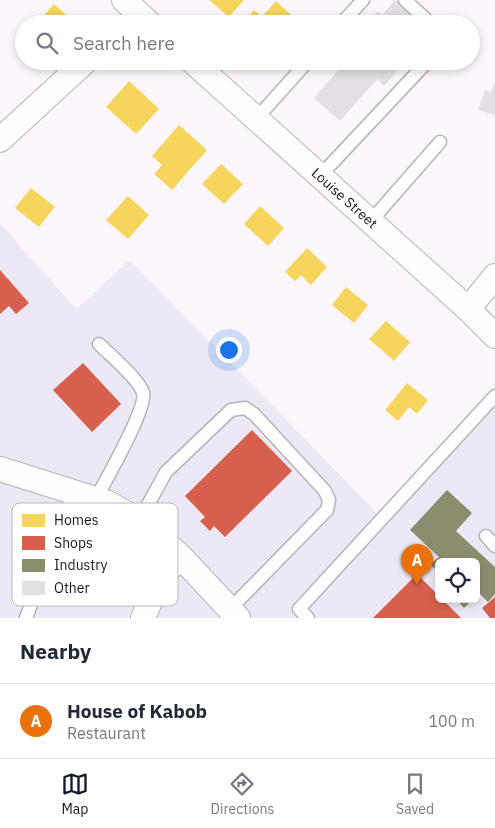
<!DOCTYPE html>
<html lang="en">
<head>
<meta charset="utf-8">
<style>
	body { margin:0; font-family:"IBM Plex Sans",sans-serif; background:#f2f2f3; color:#1f2937 }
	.controls { position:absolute; right:15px; bottom:15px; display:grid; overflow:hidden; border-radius:8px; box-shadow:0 2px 8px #0003 }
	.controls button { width:45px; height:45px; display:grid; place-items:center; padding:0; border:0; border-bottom:1px solid #e0e1e3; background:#fff; color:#1f2937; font:25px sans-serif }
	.you { position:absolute; left:228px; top:349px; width:18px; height:18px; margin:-12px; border:4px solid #fff; border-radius:50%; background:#1a73e8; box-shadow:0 0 0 8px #1a73e833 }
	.badge { display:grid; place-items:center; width:32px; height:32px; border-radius:50%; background:#111827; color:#fff; font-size:16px; font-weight:700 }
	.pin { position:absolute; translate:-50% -41px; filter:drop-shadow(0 1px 2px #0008) }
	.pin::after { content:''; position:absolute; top:26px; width:18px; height:15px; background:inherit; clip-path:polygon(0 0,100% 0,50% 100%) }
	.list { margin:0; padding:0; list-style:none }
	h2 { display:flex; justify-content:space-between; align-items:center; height:65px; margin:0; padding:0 20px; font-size:21px }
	h2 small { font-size:16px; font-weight:400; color:#747a83 }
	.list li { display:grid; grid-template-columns:32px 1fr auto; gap:15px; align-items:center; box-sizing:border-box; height:75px; padding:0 20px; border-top:1px solid #e0e1e3 }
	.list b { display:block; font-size:19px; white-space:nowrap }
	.list p { margin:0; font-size:16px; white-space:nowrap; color:#747a83 }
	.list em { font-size:16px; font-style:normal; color:#747a83 }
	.icon { flex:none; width:28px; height:28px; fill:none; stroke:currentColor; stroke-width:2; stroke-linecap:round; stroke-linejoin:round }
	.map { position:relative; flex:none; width:495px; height:618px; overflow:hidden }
	.search { position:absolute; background:#fff; box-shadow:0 2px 8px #0003; left:15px; right:15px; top:15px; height:55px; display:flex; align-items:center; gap:12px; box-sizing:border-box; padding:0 18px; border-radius:28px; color:#747a83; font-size:19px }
	.sheet { height:140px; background:#fff }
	nav { display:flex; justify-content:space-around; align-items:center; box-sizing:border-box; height:70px; border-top:1px solid #e0e1e3; background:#fff; font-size:14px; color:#747a83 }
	nav a { display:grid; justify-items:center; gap:2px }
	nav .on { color:#111827 }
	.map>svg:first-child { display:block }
	.commercial { fill:#ece8f5; fill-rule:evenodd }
	.homes { fill:#f6d55c }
	.shops { fill:#d6604d }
	.industry { fill:#8c8c6e }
	.building { fill:#e4dfe4 }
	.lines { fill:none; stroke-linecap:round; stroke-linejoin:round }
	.service-casing { stroke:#b8b3b8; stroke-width:15 }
	.minor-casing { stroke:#b8b3b8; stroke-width:26 }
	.service { stroke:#fffeff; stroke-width:12 }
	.minor { stroke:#fffeff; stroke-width:24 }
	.labels { text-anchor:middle; stroke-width:5; stroke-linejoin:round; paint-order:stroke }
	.street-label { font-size:14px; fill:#1a171a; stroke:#fff }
	.key { fill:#fff; stroke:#bab9ba; stroke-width:1 }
	.key-label { font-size:14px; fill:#1a171a }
</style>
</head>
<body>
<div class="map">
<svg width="495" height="618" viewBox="0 0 495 618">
	<rect width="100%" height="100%" fill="#fdf7fd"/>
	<path class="commercial" d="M0,223L76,309L130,260L382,518L495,396V618H0ZM439,562H476V599H439Z"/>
	<path class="homes" d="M209,0H244L229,17Z
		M276,1L301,24H242L254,10L262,17Z
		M54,4L73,21L71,24L37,23Z
		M129,81L159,109L136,134L106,107Z
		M179,125L207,150L172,190L154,174L162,165L152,156Z
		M221,164L243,184L224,204L202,184Z
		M31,188L55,207L39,227L15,208Z
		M128,196L149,215L128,239L106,220Z
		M260,206L284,228L268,246L244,224Z
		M307,248L327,267L311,285L301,275L295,281L285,272Z
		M346,287L368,305L354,323L332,305Z
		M386,321L410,342L394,361L369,339Z
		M407,383L428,400L417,414L409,407L398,421L385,410Z"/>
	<path class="shops" d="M0,270L29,303L16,314L9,306L0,314Z
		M83,363L121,404L92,432L53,390Z
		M252,430L292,471L225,537L214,526L210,531L200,521L205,517L185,496Z
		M417,574L439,596V599H442L461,618H373Z
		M495,597V618H490L482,608Z"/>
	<path class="industry" d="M447,490L472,513L456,531L495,567V594L488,602L479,593L476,596V562H439V573L430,564L439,557L410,530Z
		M456,599H473L464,608Z"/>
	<path class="building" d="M395,0L413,14L404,24H366L378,11L382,15Z
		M346,61H406L384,86L377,79L340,121L314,98Z
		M495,82V115L478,110L485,90L491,92Z"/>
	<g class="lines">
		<defs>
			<path id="service" d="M405,0L431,24
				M341,24L363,0
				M256,119L308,61
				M320,176L428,61
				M370,222L440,142
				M96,499C105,481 147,409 143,393C140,380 110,355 99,344
				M139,521L166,472L231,410L245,408L254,414L325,491L329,500L327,510L230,609
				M486,536L495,546
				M26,618L74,492
				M308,618L299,609L495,396"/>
			<g id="minor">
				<path d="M124,0L150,24"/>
				<path id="s1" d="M192,61L468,309L495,336"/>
				<path d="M0,140L86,61"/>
				<path d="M468,309L495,276"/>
				<path d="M0,469L108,503L133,517L150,529L181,557L238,618"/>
				<path d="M143,618L161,576L181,557"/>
			</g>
		</defs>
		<use href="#service" class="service-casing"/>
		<use href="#minor" class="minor-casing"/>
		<use href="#service" class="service"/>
		<use href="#minor" class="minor"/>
	</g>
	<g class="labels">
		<g class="street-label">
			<text dy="5" stroke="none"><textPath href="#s1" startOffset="205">Louise Street</textPath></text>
		</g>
	</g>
	<rect x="12" y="503" width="166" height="103" rx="8" class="key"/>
	<rect x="22" y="514" width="23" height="13" fill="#f6d55c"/>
	<rect x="22" y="536" width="23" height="14" fill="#d6604d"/>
	<rect x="22" y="559" width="23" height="13" fill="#8c8c6e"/>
	<rect x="22" y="581" width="23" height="14" fill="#e4dfe4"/>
	<g class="key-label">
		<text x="54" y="525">Homes</text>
		<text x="54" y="548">Shops</text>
		<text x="54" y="570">Industry</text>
		<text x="54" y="593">Other</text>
	</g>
</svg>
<div class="controls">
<button><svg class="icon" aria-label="locate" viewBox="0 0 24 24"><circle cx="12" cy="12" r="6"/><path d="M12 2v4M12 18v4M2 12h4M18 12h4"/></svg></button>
</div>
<div class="you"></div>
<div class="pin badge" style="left:417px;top:585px;background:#e8710a">A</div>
<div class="search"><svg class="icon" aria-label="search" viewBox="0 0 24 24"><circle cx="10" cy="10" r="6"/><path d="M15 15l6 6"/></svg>Search here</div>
</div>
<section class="sheet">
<h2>Nearby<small></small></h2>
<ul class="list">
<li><span class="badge" style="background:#e8710a">A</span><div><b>House of Kabob</b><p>Restaurant</p></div><em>100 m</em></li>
</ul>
</section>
<nav>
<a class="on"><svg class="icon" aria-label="map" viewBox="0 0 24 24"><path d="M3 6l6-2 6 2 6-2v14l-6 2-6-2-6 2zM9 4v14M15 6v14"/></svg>Map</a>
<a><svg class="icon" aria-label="directions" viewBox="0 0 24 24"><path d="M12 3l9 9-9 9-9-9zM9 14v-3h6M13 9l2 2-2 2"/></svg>Directions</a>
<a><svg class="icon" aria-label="saved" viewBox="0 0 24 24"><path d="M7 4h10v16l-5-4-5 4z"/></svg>Saved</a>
</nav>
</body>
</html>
